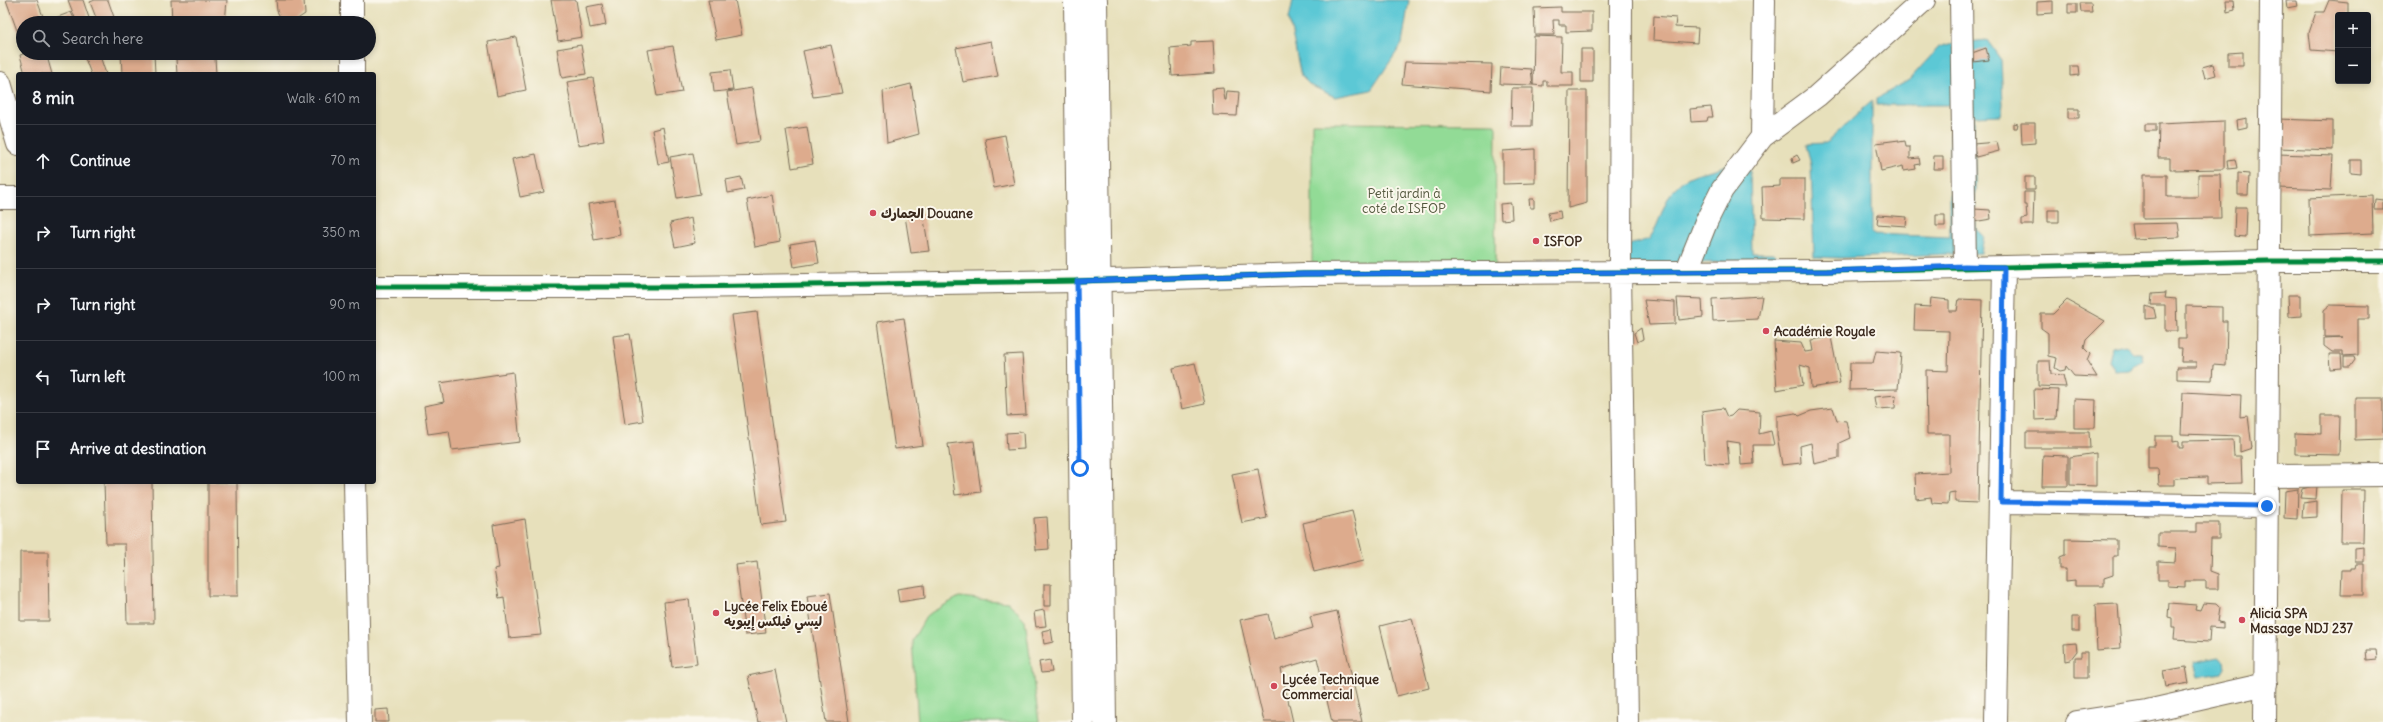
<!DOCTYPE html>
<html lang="en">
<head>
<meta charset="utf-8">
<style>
	body { margin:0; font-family:Delius,"Playpen Sans Arabic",sans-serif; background:#20242c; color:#f1f3f6 }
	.controls { position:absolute; right:12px; top:12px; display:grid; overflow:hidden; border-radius:4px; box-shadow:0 2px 6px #0003 }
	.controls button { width:36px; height:36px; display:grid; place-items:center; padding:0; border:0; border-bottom:1px solid #363941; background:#171b24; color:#f1f3f6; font:20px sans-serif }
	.stop { position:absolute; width:12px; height:12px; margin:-9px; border:3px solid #1a73e8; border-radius:50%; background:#fff }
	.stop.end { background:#1a73e8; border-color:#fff; box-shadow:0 1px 4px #0008 }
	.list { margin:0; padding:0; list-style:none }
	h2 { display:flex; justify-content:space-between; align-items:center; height:52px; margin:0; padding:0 16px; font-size:17px }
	h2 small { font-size:13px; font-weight:400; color:#9ea1a6 }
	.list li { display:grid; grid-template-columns:26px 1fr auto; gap:12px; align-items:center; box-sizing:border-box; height:72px; padding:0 16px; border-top:1px solid #363941 }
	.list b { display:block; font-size:15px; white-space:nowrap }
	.list em { font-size:13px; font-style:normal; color:#9ea1a6 }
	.icon { flex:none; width:22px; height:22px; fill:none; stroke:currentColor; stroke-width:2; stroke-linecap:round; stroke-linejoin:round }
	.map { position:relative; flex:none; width:2383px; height:722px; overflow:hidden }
	.search { position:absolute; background:#171b24; box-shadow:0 2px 6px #0003; left:16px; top:16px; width:360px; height:44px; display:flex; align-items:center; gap:10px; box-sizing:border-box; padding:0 14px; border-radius:22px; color:#9ea1a6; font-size:15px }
	.panel { position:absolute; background:#171b24; box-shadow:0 2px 6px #0003; left:16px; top:72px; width:360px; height:412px; border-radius:4px }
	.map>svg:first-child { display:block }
	.green { fill:#92db96; stroke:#66825a }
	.water { fill:#5cc8d5; stroke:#4c797a }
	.building { fill:#ddab8d }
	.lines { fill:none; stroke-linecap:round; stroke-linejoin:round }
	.minor-casing { stroke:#776a55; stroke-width:24 }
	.major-casing { stroke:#776a55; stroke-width:24 }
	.minor { stroke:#fff; stroke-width:22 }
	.major { stroke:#fff; stroke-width:22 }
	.cycleway-casing { stroke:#fbf7ec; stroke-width:8 }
	.cycleway { stroke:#00873e; stroke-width:5 }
	.route { stroke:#1a73e8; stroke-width:5 }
	.poi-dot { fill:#d1495b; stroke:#fbf7ec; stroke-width:1.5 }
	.labels { text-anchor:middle; stroke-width:4; stroke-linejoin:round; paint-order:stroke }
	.park-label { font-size:13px; fill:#51563c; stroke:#fbf7ec }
	.poi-label { font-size:13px; font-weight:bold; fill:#3b2a1e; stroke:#fbf7ec; text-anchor:start }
</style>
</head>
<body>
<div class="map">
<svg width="2383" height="722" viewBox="0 0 2383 722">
	<rect width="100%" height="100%" fill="#fbf7ec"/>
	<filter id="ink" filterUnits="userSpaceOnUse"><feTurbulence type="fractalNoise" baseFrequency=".025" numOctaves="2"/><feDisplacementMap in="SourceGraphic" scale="8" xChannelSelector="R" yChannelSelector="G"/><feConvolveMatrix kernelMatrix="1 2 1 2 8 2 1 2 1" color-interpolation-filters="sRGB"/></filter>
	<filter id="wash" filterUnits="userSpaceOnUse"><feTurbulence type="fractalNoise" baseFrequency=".012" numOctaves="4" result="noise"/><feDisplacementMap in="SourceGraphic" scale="16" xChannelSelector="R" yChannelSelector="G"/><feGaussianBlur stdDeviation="0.9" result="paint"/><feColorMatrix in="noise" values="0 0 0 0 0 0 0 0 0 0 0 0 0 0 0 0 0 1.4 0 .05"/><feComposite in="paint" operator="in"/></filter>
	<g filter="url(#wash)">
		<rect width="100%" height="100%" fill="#e7e0bb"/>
		<path class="green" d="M1312,123L1496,124L1495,278L1312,277Z
			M959,597L1008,602L1025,620L1039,722H918L912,641L927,615Z"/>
		<path class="water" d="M1293,0H1409L1402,44L1371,90L1335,97L1310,85L1301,76L1289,19Z
			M1987,40L2001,60L2003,105L2001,115L1974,116L1976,228L1984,236L1981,253L1841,258L1814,257L1811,165L1806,144L1826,143L1872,101V234L1950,237V105H1876V99L1909,80L1939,47L1949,44Z
			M1739,153L1750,170L1752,253H1773L1779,259L1745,262L1628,264L1629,245L1649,239C1662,222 1662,198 1680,183C1693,172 1707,172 1722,167C1728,165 1734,157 1739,153Z
			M2125,344L2134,353H2141L2143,361L2133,365L2129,370L2115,371L2109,360L2112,347Z
			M2218,658L2224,662L2225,668L2222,673L2198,677L2194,663Z"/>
		<g id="blocks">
			<path class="building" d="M6,0H37L45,22L71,12L76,23H23V47Z
				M68,0H83L90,21L77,23Z
				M95,0H108L116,23H98L90,2Z
				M171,0H227L225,23H172Z
				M276,0H304L305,14L296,20L283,23L277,11Z
				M551,0H576L582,37L558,41Z
				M708,0H735L742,35L716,40Z
				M2286,0H2296L2297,6L2287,8Z
				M2329,0L2348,2V15H2338V52L2311,50L2309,33L2316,12H2324Z
				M2053,1V13L2037,14V2Z
				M2226,1H2234L2235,10L2227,12Z
				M2080,3H2091L2092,12H2081Z
				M602,4L606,25L590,28L586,7Z
				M2068,4H2077V13H2068Z
				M1561,7V12H1592V31L1566,32V25H1559V20H1553L1554,35H1535L1534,8Z
				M1654,16L1676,18L1675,27L1698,28L1697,43L1653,40Z
				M1534,36L1562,37L1561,72H1573V86H1547V81H1543V86L1533,85Z
				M516,37L526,90L497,96L488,42Z
				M991,41L998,76L963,82L956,48Z
				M1213,41L1215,73L1172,76L1170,48L1191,46V42Z
				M581,45L586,74L562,78L557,49Z
				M831,45L842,93L813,97L803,51Z
				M673,46L682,92L657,96L648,50Z
				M1986,48L1989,60L1973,62L1972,53Z
				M1581,49H1593V82H1581Z
				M2243,52V66H2228V53Z
				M27,53H46L52,74H25L20,55Z
				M83,53H99L106,74H91Z
				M121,53H154L155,74H122Z
				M215,58L216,74H177L176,59Z
				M1405,62L1492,64L1491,91L1402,84Z
				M2213,64L2216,75L2205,78L2202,67Z
				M2070,66H2079L2080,75L2070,76Z
				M1501,67L1531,69L1533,85L1500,84Z
				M730,70L733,90L714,92L712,72Z
				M593,78L604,141L578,145L567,82Z
				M911,84L919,134L887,143L883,91Z
				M752,88L760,141L736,145L727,92Z
				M1223,88L1225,100H1226L1227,91L1239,92L1237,116L1213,115L1212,89Z
				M1512,88H1533L1532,126H1511Z
				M1569,91H1587V203L1568,208Z
				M1711,107L1713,117H1708L1707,121L1691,122L1690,109Z
				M2068,109H2079V118H2068Z
				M2247,118V127L2238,129L2237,120Z
				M2278,119L2333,121V150L2278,148Z
				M2224,121V169L2170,170V158H2158L2159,124Z
				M2014,123L2018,124L2017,128H2014Z
				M2021,123H2035V143L2022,144Z
				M2145,124H2156V131H2145Z
				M663,127L669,162L658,164L652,130Z
				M807,127L813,164L792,168L786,130Z
				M1005,135L1014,184L994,188L985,139Z
				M1899,140V142L1905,141L1906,147H1910V159L1919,158L1920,164L1915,165L1916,169L1904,171L1903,166L1881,171L1876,143Z
				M1997,142L1999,151L1976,157L1973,144Z
				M1535,149V183L1503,184V151Z
				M693,153L700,194L677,198L670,157Z
				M536,154L544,192L520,197L512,159Z
				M2278,154L2333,156L2331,190L2278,188Z
				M1797,155L1800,160L1793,163L1792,158Z
				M1934,156H1943V169H1933Z
				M2235,159L2237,168L2228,169L2227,160Z
				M2351,160H2361V174L2351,173Z
				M2238,173L2249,174L2248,195H2238Z
				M2198,174H2220L2221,218L2143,219V175H2167V197H2198Z
				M741,177L744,190L728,193L726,180Z
				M2025,177H2035V190H2025Z
				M1780,179H1805V219L1763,218L1762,187L1780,186Z
				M2024,192H2034L2033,225H2022V219L2027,218L2026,205H2024Z
				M772,195L780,242L755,247L747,200Z
				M2372,195L2373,233L2310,236L2309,198Z
				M1529,199H1534V208H1530Z
				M2375,199L2383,200V209H2374Z
				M615,200L620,235L594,240L588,204Z
				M1511,203L1512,219L1501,220L1500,204Z
				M2235,207H2247L2246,237L2234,236Z
				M1974,209L1990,210L1991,219L1973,222Z
				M2048,210H2059V222H2048Z
				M1560,211L1561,218L1550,221L1548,213Z
				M923,213L929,251L911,253L905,216Z
				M1878,215L1907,217L1906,226L1877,224Z
				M1936,215H1945V226H1936Z
				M691,218L695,243L675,247L670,223Z
				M2178,223L2180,237L2134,239L2132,224Z
				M815,240L819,263L794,267L790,244Z
				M2166,293L2165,298L2176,299L2177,331H2165V305H2151L2152,294Z
				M2288,295H2301V316L2289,317Z
				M1762,296L1758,319L1713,321L1712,299Z
				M1677,298L1702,299L1703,317L1679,320Z
				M1931,298L1949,300V311H1957L1959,299L1982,300L1978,503L1955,502V492L1949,493L1948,504L1932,503L1931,497L1916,499L1915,474L1949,472V434H1927L1926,370L1948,371L1949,331L1914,330L1915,306L1930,307Z
				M1644,300L1675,302V324L1649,325Z
				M2067,300L2105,321L2086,340L2084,348L2090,354L2087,361L2097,377L2074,376L2066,366L2065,370L2060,371L2055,368L2057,358L2048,356V333L2041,328V314H2053Z
				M2330,305L2369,306V319H2358V355L2343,356V352H2332L2324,346V338L2343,337H2324V310Z
				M2146,306L2154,309L2156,318L2146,319Z
				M2186,306L2222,307V321H2227L2226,366L2213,365L2212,380L2177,379V367H2196V362H2181L2182,348H2178V339H2186Z
				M757,312L786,522L761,525L732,315Z
				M904,318L923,445L895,449L877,322Z
				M1641,328L1643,339L1637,342L1634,333Z
				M630,334L643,421L625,424L613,336Z
				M1831,337L1840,383L1811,388L1810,368L1800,365L1803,385L1777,390L1774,341L1801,343L1805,352L1813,351L1811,340Z
				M1876,351L1901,353L1898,389L1849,390L1850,363H1873Z
				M1022,354L1026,415L1007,416L1004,355Z
				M2329,354H2341L2342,368L2330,369Z
				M2344,357H2354L2355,360L2350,367H2344Z
				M2038,361H2050L2051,374L2063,375L2066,387L2038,386Z
				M1195,363L1205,404L1182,409L1173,368Z
				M513,372L520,442L452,450L449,431L428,434L424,406L444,402L440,383Z
				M2034,389L2058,390L2056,419L2035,420Z
				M2183,392L2241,395L2240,417L2248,416L2252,448L2240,452V436L2181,434Z
				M1896,395L1895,408L1876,409L1874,397Z
				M2355,398H2383V439L2355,440Z
				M2074,399L2096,400L2095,428H2074Z
				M1723,408L1727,417L1731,416L1737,410L1760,412L1759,434L1771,431L1774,445H1753L1754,464L1741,465L1740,443L1727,441L1729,465L1705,463L1702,411Z
				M1833,408L1837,420L1846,421L1850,438L1839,443V458L1814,464L1811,443L1800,446L1801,463L1782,465L1777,435V416L1796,413L1799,416L1811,411Z
				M2321,415H2340L2339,455L2295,454V433L2321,434Z
				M1023,432L1024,449L1007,450L1006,433Z
				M2026,432H2089L2090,448H2026Z
				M2155,436H2173V442L2179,441V448H2183V441L2233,440L2234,456H2241L2242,483L2207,484V477L2174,478V485H2159L2158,469H2148V446H2155Z
				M974,441L981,492L955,495L948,444Z
				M2096,453V486L2070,485V457Z
				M2043,455L2068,456V486H2042Z
				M1258,469L1267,518L1242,523L1232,474Z
				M104,482H152L154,623H127L125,544H106Z
				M208,482H237L238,596H208Z
				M2317,485L2316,499L2300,498L2302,489Z
				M2298,489L2297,519L2284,518L2285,491Z
				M2342,490H2364L2363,542H2341Z
				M2317,501V517L2302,518L2303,503Z
				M1352,511L1364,560L1314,572L1303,523Z
				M1047,517L1049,549L1036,550L1034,518Z
				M525,519L541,635L509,638L504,597L499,598L494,569L499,568L493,525Z
				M2197,523H2219V539H2211L2210,571L2218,574V589H2206V581H2185V587L2168,586V580H2158V561L2175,562L2176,548L2158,547V532H2197Z
				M2065,539L2117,540V556H2113V575L2104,578V586H2075V580L2066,581V569H2060V557L2065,555Z
				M2364,547V562H2355V548Z
				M20,552H48L49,621H20Z
				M757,562L766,633L745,635L736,565Z
				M2356,564H2364V595H2341L2342,570H2351V568H2355Z
				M1044,584H1051V606H1044Z
				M924,585L925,598L899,602L897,589Z
				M830,593L849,722H826L807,596Z
				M689,599L697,664L672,667L664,602Z
				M2169,603L2196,605L2195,609L2200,610L2203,603L2216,604L2220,608L2218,622L2223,623V628L2210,627L2209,642L2174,640L2175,627H2172V618L2168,617Z
				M2118,604L2121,648L2097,650L2095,605Z
				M1044,610L1046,626L1036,627L1034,612Z
				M1337,611L1362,722H1332L1317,658L1281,669L1293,722H1264L1240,620L1268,614L1274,639L1313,628L1310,617Z
				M2072,617H2080V631H2072Z
				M1412,618L1429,688L1397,696L1380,626Z
				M1051,629L1053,642L1044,644L1042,631Z
				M2076,643L2077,651L2070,660L2065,661L2064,644Z
				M2366,650H2376L2377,659L2367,660Z
				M2081,652H2087V678H2075V657H2081Z
				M1050,660L1052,672L1041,673L1039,662Z
				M2186,667L2189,683L2166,687L2163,671Z
				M775,670L786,722H758L748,676Z
				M388,709L389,722H375V710Z"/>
		</g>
	</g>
	<g filter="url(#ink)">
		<use href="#blocks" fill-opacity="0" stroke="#776a55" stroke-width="1"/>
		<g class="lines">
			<defs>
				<path id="minor" d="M352,0V23
					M1621,0L1620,272L1627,722
					M1961,0L1965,266
					M353,53V74
					M0,83L18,144
					M1762,137L1764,0
					M0,198H18
					M1687,270L1707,220L1722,190L1762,137L1817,96L1924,0
					M374,287H680L1077,281L1303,274L1827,271L2268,261H2383
					M2267,476L2383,475
					M355,482L360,722
					M2001,502L2267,506
					M1996,722L2004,267
					M2077,722L2147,711L2266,684
					M2265,722L2271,0"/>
				<path id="major" d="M1075,0L1083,722
					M1096,0L1105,722"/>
			</defs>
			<use href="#minor" class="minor-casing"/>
			<use href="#major" class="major-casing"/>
			<use href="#minor" class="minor"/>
			<use href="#major" class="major"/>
			<defs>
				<path id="cycleway" d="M374,287H680L1077,281L1303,274L1827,271L2268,261H2383"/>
			</defs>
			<use href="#cycleway" class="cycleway-casing"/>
			<use href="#cycleway" class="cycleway"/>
		</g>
	</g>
	<g class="lines" filter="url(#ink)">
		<path class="route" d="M1080,468L1077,281L1303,274L1827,271L1965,266L2004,267L2001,502L2267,506"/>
	</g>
	<g class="poi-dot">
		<circle cx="873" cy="213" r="4"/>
		<circle cx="1536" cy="241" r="4"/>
		<circle cx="1766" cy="331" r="4"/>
		<circle cx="716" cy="613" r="4"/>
		<circle cx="2242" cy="620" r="4"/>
		<circle cx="1274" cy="686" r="4"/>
	</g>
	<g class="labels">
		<g class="park-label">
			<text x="1404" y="198">Petit jardin à<tspan x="1404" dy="15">coté de ISFOP</tspan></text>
		</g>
		<g class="poi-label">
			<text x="881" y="218">الجمارك Douane</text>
			<text x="1544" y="246">ISFOP</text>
			<text x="1774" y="336">Académie Royale</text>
			<text x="724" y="611">Lycée Felix Eboué<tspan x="724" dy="15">ليسي فيلكس إيبويه</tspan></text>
			<text x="2250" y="618">Alicia SPA<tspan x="2250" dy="15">Massage NDJ 237</tspan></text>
			<text x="1282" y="684">Lycée Technique<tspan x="1282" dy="15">Commercial</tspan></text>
		</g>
	</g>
</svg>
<div class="controls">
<button>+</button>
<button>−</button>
</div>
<div class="stop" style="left:1080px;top:468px"></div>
<div class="stop end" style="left:2267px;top:506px"></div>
<div class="search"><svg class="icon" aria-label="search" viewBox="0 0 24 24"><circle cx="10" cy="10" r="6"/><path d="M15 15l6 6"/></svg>Search here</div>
<section class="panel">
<h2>8 min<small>Walk · 610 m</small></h2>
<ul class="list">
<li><svg class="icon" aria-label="ahead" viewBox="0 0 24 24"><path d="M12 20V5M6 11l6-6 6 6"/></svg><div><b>Continue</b></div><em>70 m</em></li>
<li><svg class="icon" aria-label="right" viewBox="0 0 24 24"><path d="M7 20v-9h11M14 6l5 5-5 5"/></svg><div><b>Turn right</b></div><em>350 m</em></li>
<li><svg class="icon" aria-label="right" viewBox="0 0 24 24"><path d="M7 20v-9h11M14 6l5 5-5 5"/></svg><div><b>Turn right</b></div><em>90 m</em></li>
<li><svg class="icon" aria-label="left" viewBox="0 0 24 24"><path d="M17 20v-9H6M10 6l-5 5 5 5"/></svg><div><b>Turn left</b></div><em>100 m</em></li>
<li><svg class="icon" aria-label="arrive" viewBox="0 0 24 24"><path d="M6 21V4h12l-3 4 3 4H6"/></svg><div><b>Arrive at destination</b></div></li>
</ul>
</section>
</div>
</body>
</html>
